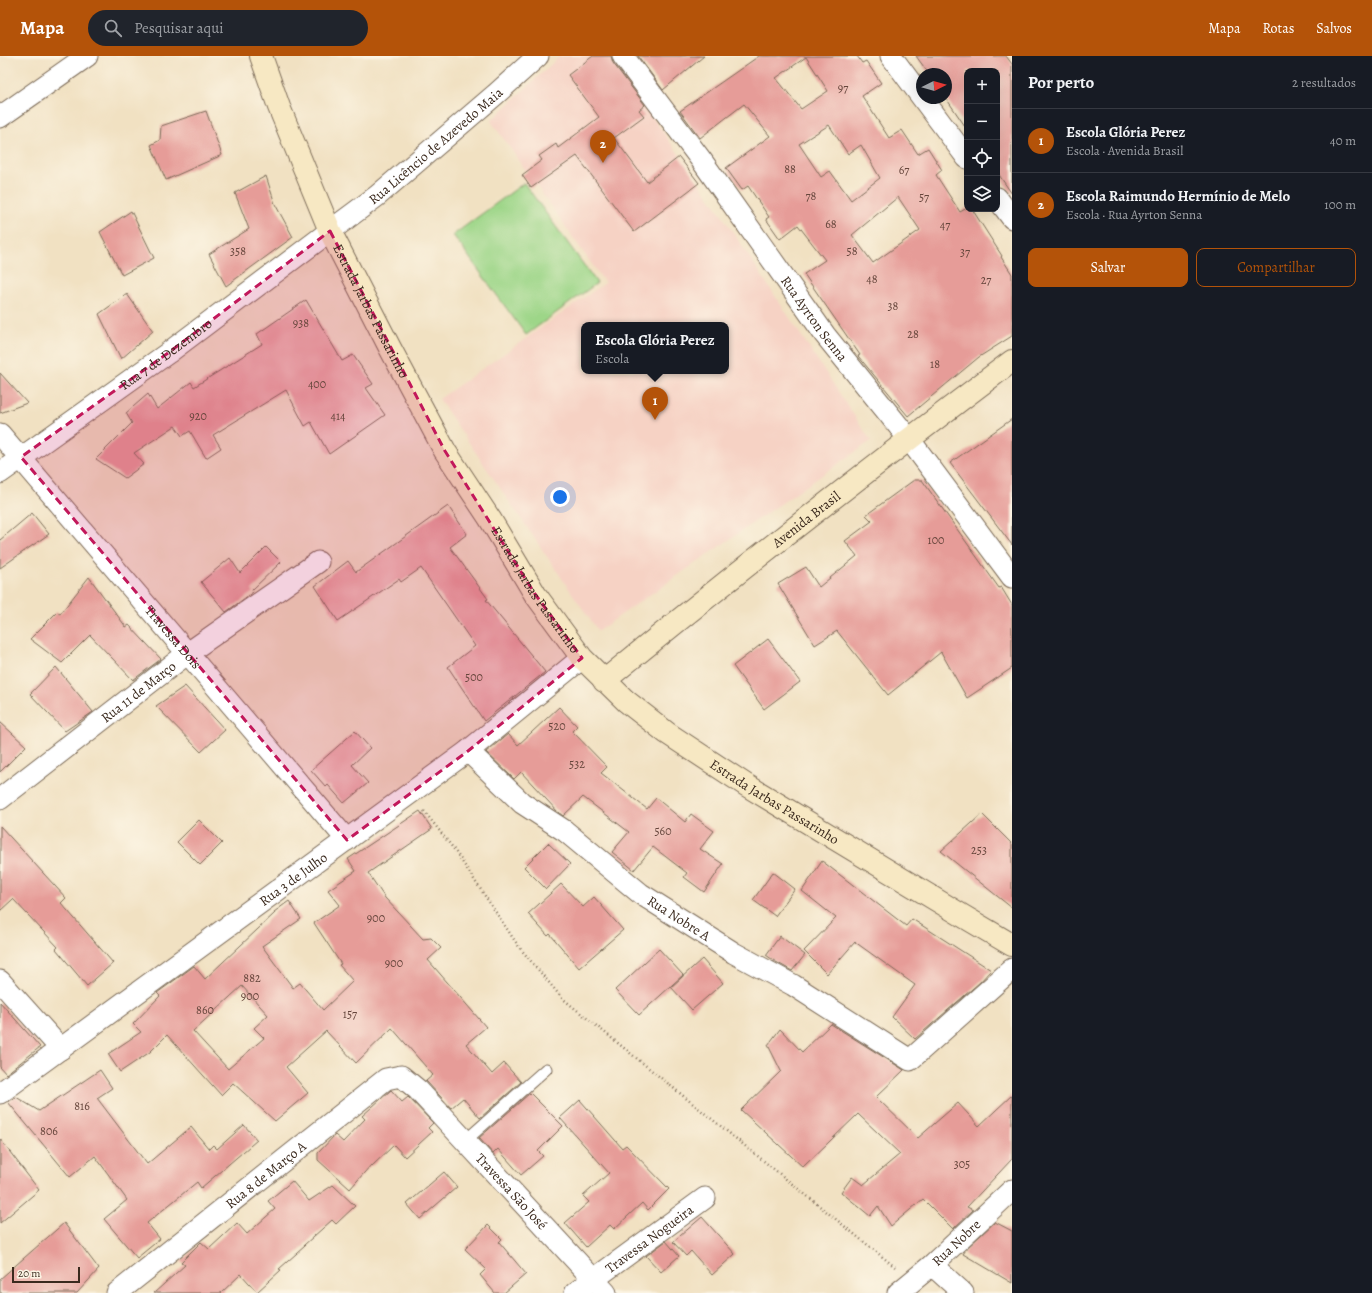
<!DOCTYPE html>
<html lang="pt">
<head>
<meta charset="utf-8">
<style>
	body { margin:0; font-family:Alegreya,serif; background:#20242c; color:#f1f3f6 }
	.controls { position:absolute; right:12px; top:12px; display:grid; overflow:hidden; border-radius:8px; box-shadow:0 4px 16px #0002 }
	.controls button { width:36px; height:36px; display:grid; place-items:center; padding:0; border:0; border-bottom:1px solid #363941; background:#171b24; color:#f1f3f6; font:20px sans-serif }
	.compass { position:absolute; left:916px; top:12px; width:36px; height:36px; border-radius:50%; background:#171b24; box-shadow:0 4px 16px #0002; rotate:85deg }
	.scale { position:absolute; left:12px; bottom:10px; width:68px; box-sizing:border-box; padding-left:4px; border:2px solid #3b2a1e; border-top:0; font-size:11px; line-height:14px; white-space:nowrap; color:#3b2a1e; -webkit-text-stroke:3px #fcf5e5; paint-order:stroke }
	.you { position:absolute; left:560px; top:441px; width:14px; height:14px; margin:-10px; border:3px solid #fff; border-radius:50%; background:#1a73e8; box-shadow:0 0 0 6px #1a73e833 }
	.badge { display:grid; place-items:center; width:26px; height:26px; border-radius:50%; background:#b45309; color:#fff; font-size:13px; font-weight:700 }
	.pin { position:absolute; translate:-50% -33px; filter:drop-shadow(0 1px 2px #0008) }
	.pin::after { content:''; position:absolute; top:21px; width:14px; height:12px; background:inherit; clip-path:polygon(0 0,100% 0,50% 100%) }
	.popup { position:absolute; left:581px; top:266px; width:148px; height:52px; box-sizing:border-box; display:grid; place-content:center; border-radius:8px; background:#171b24; filter:drop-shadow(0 1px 3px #0005); font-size:13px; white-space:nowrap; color:#9ea1a6 }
	.popup b { font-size:15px; color:#f1f3f6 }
	.popup::after { content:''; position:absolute; left:50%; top:100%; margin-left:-8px; border:8px solid transparent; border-top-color:#171b24 }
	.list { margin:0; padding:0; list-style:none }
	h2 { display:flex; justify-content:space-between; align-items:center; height:52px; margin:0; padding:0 16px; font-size:17px }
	h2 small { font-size:13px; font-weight:400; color:#9ea1a6 }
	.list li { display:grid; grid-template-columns:26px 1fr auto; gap:12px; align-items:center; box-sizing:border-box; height:64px; padding:0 16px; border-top:1px solid #363941 }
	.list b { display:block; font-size:15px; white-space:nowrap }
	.list p { margin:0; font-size:13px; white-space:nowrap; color:#9ea1a6 }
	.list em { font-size:13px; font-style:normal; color:#9ea1a6 }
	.actions { display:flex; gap:8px; padding:12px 16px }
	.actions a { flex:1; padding:9px 0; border:1px solid #b45309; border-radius:8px; text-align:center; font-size:14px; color:#b45309 }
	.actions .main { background:#b45309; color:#fff }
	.icon { flex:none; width:22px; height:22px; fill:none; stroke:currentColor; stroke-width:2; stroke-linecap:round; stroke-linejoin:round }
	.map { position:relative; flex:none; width:1012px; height:1237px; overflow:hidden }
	header { display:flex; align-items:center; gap:24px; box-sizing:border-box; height:56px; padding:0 20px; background:#b45309; color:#fff }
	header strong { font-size:19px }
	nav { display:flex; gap:22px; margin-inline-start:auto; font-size:14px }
	.search { width:280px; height:36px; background:#20242c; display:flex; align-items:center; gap:10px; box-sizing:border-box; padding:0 14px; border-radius:22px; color:#9ea1a6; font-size:15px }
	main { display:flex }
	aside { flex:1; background:#171b24 }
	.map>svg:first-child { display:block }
	.built { fill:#f6d2c4; fill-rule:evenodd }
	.green { fill:#9dd688; stroke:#6c8053 }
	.building { fill:#e69c98; fill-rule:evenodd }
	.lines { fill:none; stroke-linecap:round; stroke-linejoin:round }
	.lane-casing { stroke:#7b6a57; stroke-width:13 }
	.street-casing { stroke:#7b6a57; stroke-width:23 }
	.secondary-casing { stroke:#7b6a57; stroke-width:24 }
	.path { stroke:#7b6a57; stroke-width:2.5; stroke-dasharray:1 3; stroke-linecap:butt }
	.lane { stroke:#fff; stroke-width:11 }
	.street { stroke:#fff; stroke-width:21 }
	.secondary { stroke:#f7e8c3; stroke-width:22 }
	.marked { fill:#c2185b; fill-opacity:0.2; stroke:#c2185b; stroke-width:3; stroke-dasharray:8 5; stroke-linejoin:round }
	.labels { text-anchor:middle; stroke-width:3; stroke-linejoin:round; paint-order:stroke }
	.number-label { font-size:12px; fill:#66463c }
	.street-label { font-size:14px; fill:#3b2a1e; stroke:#fcf5e5 }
</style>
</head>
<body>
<header>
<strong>Mapa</strong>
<div class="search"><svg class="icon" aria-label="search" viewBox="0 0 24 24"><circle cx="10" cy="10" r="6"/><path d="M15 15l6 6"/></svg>Pesquisar aqui</div>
<nav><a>Mapa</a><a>Rotas</a><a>Salvos</a></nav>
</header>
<main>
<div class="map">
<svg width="1012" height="1237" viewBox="0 0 1012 1237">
	<rect width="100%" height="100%" fill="#fcf5e5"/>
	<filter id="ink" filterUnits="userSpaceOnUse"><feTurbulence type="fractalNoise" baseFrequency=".025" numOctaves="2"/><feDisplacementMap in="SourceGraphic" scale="8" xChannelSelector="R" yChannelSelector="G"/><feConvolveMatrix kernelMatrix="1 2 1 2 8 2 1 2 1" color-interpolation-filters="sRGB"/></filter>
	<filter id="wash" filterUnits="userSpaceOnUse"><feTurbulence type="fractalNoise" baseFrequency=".012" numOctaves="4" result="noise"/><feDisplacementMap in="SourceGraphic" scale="16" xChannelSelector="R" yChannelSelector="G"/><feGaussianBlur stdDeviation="0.9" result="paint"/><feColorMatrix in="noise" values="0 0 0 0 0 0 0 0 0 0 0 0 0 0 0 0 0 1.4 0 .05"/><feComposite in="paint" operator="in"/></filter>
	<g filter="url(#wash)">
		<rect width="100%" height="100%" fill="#f1e1c2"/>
		<path class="built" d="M560,0H609L715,149L871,385L598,575L439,343L605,227L491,65ZM584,269H726V315H584Z"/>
		<path class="green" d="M524,127L597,227L526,279L453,179Z"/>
		<g id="blocks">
			<path class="building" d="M593,0H611L613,7L645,49L639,54L644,60L614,82L647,126L679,101L699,127L634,176L577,100L531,132L522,119L542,104L539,100L556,88L558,92L599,61L568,19Z
				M638,0H704L663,34Z
				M759,0H857L862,7L866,5L881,27L862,40L889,82L902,74L918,98L928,92L942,114L936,119L960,156L967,152V153H972L1002,200L1001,201L1012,218V280L979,301L908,360L858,300L860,299L804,218L825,204L798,169L780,183L766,163L769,161L748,130L742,134L726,112L770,80L744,48L700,82L680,55ZM806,1L828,35L801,53L776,22ZM829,69L848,98L861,89L880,122L851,144L830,115L821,121L799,88ZM898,141L920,174L873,207L852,179Z
				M916,0H1006L1012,8V138L997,116V15H967V73L946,42V18H929Z
				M206,55L222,99L166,124L151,89L160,84L161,70Z
				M266,120L275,148L293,181L226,230L209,198L249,173L235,137Z
				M131,155L154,202L122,219L100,176Z
				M127,238L153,275L121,303L99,258Z
				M306,244L342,305L353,299L373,328L366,332L385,359L329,398L311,366L305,370L286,334L213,379L221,392L206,402L190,375L182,380L175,370L134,397L144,408L125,422L96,403L132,367L126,357L148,338L157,353L191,326L194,331L262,288L257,278Z
				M0,317L27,347L0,357Z
				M1012,363V489L950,407Z
				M914,424H922L999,532L1001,531L1012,549V612L967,642L941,596L888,639L837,575L815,589L778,528L806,511L819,531L857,500L845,485L872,465L866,459Z
				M448,450L467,478L450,491L488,543L486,544L545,616L484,665L448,611L475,590L421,512L401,526L399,523L338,565L315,530L348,505L356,516Z
				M32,457L49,478L0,512V484Z
				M266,491L281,506L252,534L253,536L226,556L201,526L230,502L240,517Z
				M89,521L126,571L129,569L161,603L133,624L90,579L62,607L30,583L57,556L60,558Z
				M768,583L800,626L764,653L733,610Z
				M56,611L93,656L65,675L30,638Z
				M185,630L225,674L201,696L156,650Z
				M559,651L577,670L572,675L607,711L601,717L647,753L656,742L685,766L691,758L714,775L700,793L723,808L704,836L684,821L687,817L653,791L634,814L612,796L629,776L583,741L563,760L558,756L521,716L514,723L486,696L508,678L518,689Z
				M0,666L26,690L0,716Z
				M355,675L370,692L352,709L368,727L344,747L328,729L326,731L311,714Z
				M420,755L432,773L368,817L385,842L423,883L431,882L441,892L428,904L486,971L466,988L492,1018L504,1007L521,1026L480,1062L463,1042L451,1052L426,1025L433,1019L392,972L356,1007L326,975L286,1011L308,1037L275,1065L233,1027L221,1039L167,979L150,996L120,1016L108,998L141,976L133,968L160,940L157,937L194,910L205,923L275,857L274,856L289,845L301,863L262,890L293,932L300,927L323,954L353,925L339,909L341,908L314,867L340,849L328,834L356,815L348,803ZM242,930L268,959L254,972L264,982L228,1013L193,975Z
				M982,758L1012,788V852L941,795Z
				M199,764L222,787L200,809L177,786Z
				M0,770L66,842L61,847L113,907L87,930L56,893L58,891L13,843L0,855Z
				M548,787L570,808L546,833L524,811Z
				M822,805L906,870L912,863L991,914L980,926L915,983L892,961L915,929L855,886L827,918L804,895L836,862L802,835Z
				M773,816L795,833L775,860L753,844Z
				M561,828L583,851L594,841L623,874L579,912L550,878L548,880L528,858Z
				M780,880L805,899L792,915L776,906L766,899Z
				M659,893L683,919L639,959L615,934Z
				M702,903L723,927L692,954L671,931Z
				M0,946L40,991L6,1018L0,1011Z
				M831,968L904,1014L876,1041L918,1082L958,1047L979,1070L1012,1039V1103L967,1151L973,1154L953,1173L923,1143L891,1170L878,1150L870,1160L841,1136L852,1121L863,1129L900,1098L858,1058L803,1111L741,1054L781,1015L768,989L780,973L802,996Z
				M100,1014L112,1032L97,1042L147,1108L191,1071L209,1093L213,1089L217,1093L244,1069L257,1084L201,1132L197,1126L147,1167L160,1183L137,1202L104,1163L127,1144L95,1100L70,1121L8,1046L16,1041L39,1055Z
				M391,1034L402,1046L408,1041L410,1043L433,1067L428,1072L432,1076L405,1101L394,1089L372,1110L371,1109L350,1133L318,1104V1097L335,1079L343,1086L365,1063L362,1060Z
				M530,1037L563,1070L538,1095L543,1100L521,1119L498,1093L493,1098L479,1082Z
				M580,1044L622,1092L626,1089L669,1133L648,1154L642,1147L614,1173L610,1169L586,1191L565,1167L589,1146L583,1140L609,1117L560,1062Z
				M0,1083L39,1134L0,1167Z
				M444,1116L457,1131L420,1163L407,1148Z
				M292,1125L309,1145L333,1129L355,1150L336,1168L332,1164L304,1189L305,1190L279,1213L281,1214L257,1236L241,1218L221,1237H154L185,1209L181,1206L201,1186L209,1193L237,1167L247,1178L275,1153L268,1145Z
				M702,1161L735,1198L712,1219L691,1195L686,1200L673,1186Z
				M995,1166L1012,1175V1227L963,1198L968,1191Z
				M64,1167L99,1213L77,1237H0V1223Z
				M488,1169L502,1183L499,1186L526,1218L504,1237H495L480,1219L486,1213L465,1193Z
				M666,1185L679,1200L661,1216L646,1200Z"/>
		</g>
	</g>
	<g filter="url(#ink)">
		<use href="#blocks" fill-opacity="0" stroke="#7b6a57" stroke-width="1"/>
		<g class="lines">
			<defs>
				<path id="lane" d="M465,1085L546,1013"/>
				<g id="street">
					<path id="s1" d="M623,0L702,105L825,279L909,383L1012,521"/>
					<path d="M891,0L967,102"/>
					<path d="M0,61L87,0"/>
					<path d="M997,142L1012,162"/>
					<path id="s2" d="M0,378L347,784"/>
					<path id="s3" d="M0,417L168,297L330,175L377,140L496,38L538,0"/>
					<path id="s4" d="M468,695L522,747L565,775L641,838L734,897L793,929L910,1004L1012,913"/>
					<path id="s5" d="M0,743L188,597L318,506"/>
					<path d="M0,925L61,993"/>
					<path id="s6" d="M0,1037L468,695L582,602"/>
					<path d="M932,1209L963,1237"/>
					<path id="s7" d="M117,1237L386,1023L401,1020L418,1034L606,1237"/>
					<path id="s8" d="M575,1237L705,1142"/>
					<path id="s9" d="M898,1237L932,1209L1012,1134"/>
				</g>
				<g id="secondary">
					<path id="s10" d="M261,0L279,51L330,175L390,292L445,395L490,463L535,538L582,602L626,645L667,677L746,729L963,860L1012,889"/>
					<path id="s11" d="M604,625C738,515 874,409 1012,305"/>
				</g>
			</defs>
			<use href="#lane" class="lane-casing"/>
			<use href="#street" class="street-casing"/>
			<use href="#secondary" class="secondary-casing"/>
			<path class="path" d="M424,755L453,792L519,891L562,942L895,1211"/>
			<use href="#lane" class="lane"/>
			<use href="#street" class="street"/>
			<use href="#secondary" class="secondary"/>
		</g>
	</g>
	<path class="marked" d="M330,175L445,395L535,538L582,602L468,695L347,784L21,401L168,297Z"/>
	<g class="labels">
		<g class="number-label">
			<text x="843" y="36">97</text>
			<text x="790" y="117">88</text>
			<text x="904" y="118">67</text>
			<text x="811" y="144">78</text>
			<text x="924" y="145">57</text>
			<text x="831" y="172">68</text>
			<text x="945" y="173">47</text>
			<text x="238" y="199">358</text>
			<text x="852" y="199">58</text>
			<text x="965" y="200">37</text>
			<text x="872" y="227">48</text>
			<text x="986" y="228">27</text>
			<text x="893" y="254">38</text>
			<text x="301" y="271">938</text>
			<text x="913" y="282">28</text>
			<text x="935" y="312">18</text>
			<text x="317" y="332">400</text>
			<text x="198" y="364">920</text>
			<text x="338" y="364">414</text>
			<text x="936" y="488">100</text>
			<text x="474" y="625">500</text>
			<text x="557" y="674">520</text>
			<text x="577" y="712">532</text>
			<text x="663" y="779">560</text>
			<text x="979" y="798">253</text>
			<text x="376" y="866">900</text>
			<text x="394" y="911">900</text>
			<text x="252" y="926">882</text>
			<text x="250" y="944">900</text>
			<text x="205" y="958">860</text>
			<text x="350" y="962">157</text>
			<text x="82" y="1054">816</text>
			<text x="49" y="1079">806</text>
			<text x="962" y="1112">305</text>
		</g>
		<g class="street-label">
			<text dy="5" stroke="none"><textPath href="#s3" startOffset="545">Rua Licêncio de Azevedo Maia</textPath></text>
			<text dy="5" stroke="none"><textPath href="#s10" startOffset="278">Estrada Jarbas Passarinho</textPath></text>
			<text dy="5" stroke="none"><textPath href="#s1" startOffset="325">Rua Ayrton Senna</textPath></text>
			<text dy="5" stroke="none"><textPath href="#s3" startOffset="204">Rua 7 de Dezembro</textPath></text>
			<text dy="5" stroke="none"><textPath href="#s11" startOffset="259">Avenida Brasil</textPath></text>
			<text dy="5" stroke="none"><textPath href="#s10" startOffset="602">Estrada Jarbas Passarinho</textPath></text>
			<text dy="5" stroke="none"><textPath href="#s2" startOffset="267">Travessa Dois</textPath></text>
			<text dy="5" stroke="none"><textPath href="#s5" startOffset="175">Rua 11 de Março</textPath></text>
			<text dy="5" stroke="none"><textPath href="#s10" startOffset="926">Estrada Jarbas Passarinho</textPath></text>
			<text dy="5" stroke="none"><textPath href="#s6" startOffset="363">Rua 3 de Julho</textPath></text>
			<text dy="5" stroke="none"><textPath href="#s4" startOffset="270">Rua Nobre A</textPath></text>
			<text dy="5" stroke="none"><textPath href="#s7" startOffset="190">Rua 8 de Março A</textPath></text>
			<text dy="5" stroke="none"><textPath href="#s7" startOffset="519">Travessa São José</textPath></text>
			<text dy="5" stroke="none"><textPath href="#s8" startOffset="92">Travessa Nogueira</textPath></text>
			<text dy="5" stroke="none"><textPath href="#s9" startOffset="77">Rua Nobre</textPath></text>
		</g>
	</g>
</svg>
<div class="controls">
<button>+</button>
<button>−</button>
<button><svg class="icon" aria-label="locate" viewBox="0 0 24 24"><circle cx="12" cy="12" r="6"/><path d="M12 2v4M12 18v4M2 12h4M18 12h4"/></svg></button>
<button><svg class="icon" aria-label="layers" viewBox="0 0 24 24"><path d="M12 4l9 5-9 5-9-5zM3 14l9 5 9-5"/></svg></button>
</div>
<svg class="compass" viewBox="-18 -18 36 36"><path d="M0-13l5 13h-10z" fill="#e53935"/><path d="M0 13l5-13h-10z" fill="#9ea1a6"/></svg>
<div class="scale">20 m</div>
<div class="you"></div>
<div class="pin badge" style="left:655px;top:364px">1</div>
<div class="popup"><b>Escola Glória Perez</b>Escola</div>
<div class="pin badge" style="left:603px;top:107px">2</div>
</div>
<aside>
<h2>Por perto<small>2 resultados</small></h2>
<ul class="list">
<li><span class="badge">1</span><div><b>Escola Glória Perez</b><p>Escola · Avenida Brasil</p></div><em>40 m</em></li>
<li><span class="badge">2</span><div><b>Escola Raimundo Hermínio de Melo</b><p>Escola · Rua Ayrton Senna</p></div><em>100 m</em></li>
</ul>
<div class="actions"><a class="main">Salvar</a><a>Compartilhar</a></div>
</aside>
</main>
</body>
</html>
